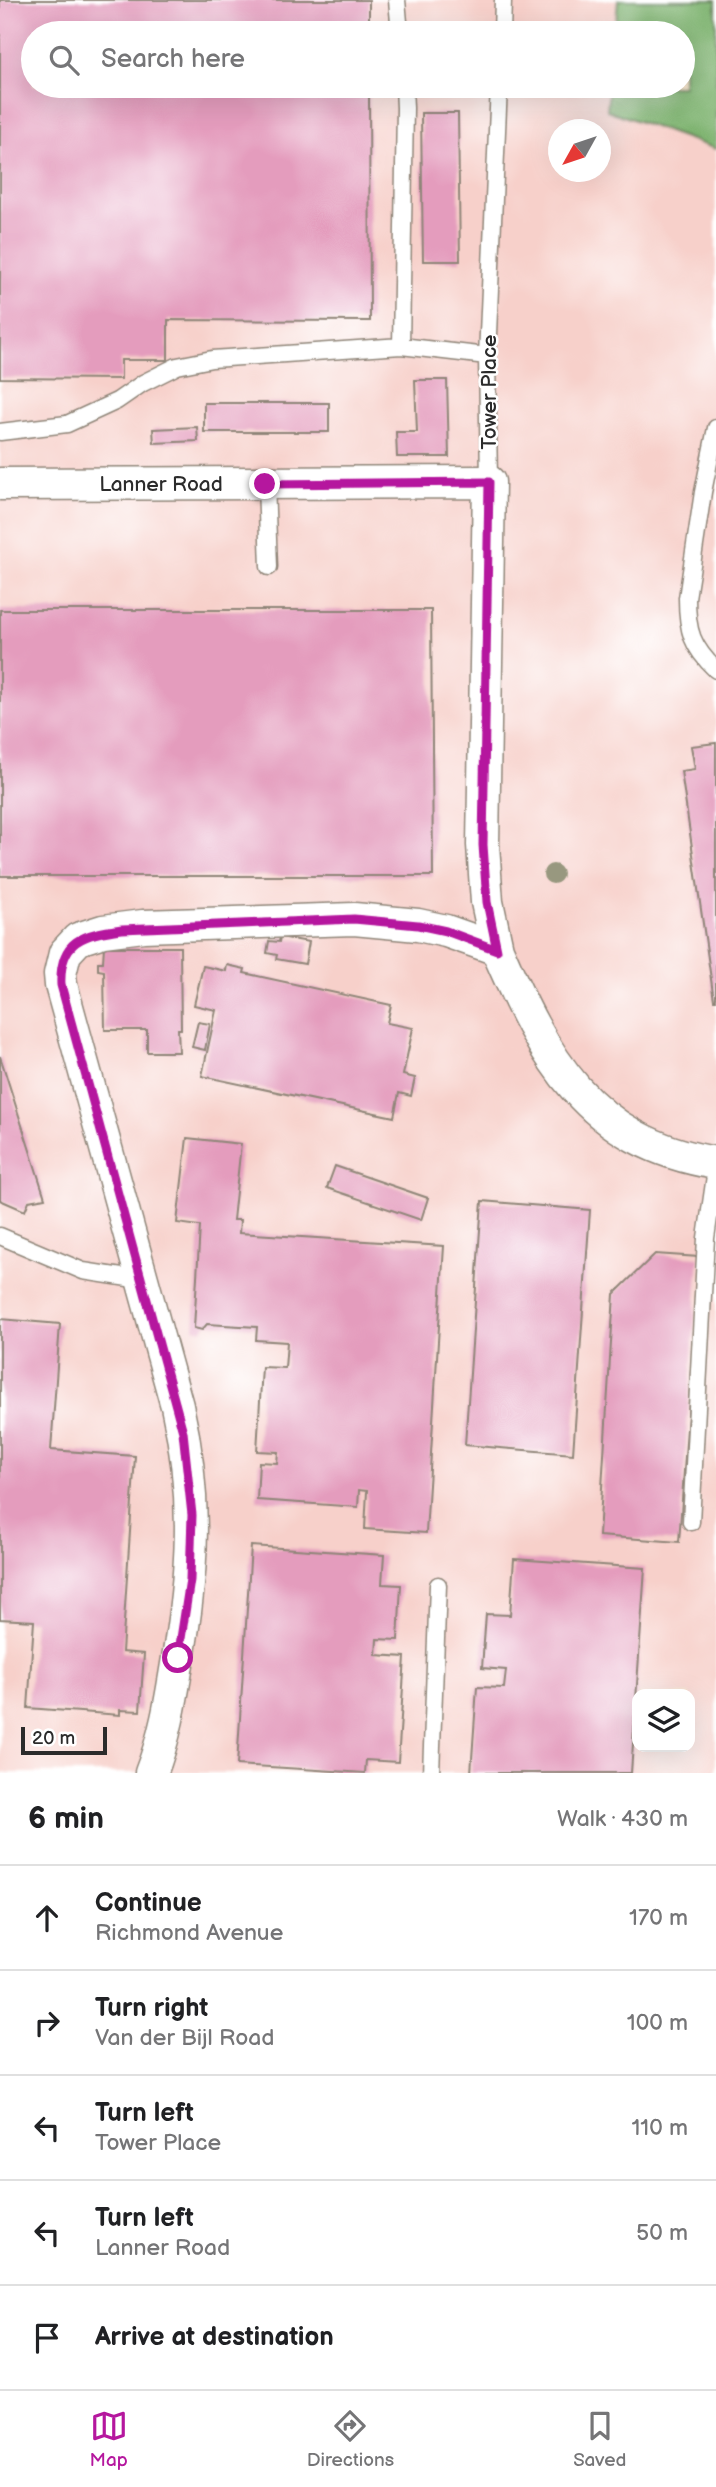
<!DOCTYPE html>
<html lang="en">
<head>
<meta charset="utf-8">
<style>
	body { margin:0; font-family:"Balsamiq Sans",sans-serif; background:#f6f6f6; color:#202124 }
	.controls { position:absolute; right:21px; bottom:21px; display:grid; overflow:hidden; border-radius:14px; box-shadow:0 7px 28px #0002 }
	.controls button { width:63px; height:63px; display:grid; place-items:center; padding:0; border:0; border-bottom:2px solid #e0e0e0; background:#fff; color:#202124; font:35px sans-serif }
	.compass { position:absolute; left:548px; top:119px; width:63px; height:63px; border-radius:50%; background:#fff; box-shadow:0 7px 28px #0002; rotate:230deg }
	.scale { position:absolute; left:21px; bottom:18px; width:86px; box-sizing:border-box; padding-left:7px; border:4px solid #2b2b2b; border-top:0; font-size:19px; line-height:24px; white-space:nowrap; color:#2b2b2b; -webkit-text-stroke:5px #fff; paint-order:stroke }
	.stop { position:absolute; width:21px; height:21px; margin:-16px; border:5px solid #b5179e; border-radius:50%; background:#fff }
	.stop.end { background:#b5179e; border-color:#fff; box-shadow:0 2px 7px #0008 }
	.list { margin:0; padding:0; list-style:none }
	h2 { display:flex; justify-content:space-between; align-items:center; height:91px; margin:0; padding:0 28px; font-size:30px }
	h2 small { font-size:23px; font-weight:400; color:#757577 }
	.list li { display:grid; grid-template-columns:46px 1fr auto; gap:21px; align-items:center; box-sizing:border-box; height:105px; padding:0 28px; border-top:2px solid #e0e0e0 }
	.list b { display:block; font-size:26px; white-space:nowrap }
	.list p { margin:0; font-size:23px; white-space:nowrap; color:#757577 }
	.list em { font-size:23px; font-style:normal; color:#757577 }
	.icon { flex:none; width:38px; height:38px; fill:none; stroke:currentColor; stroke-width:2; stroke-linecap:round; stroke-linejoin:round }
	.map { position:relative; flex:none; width:716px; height:1773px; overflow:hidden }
	.search { position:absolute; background:#fff; box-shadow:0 7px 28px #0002; left:21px; right:21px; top:21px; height:77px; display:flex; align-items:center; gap:18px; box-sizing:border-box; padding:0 24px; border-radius:38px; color:#757577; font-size:26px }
	.sheet { height:616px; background:#fff }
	nav { display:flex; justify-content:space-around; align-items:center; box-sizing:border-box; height:98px; border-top:2px solid #e0e0e0; background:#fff; font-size:19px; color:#757577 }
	nav a { display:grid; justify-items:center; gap:4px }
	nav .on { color:#b5179e }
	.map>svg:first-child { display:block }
	.built { fill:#f7d0ca; fill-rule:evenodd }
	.forest { fill:#7db26e; stroke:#546e4c; stroke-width:2 }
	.building { fill:#e49cbd }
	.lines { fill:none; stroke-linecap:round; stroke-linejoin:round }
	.lane-casing { stroke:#908679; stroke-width:19 }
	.street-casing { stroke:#908679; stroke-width:35 }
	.lane { stroke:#fff; stroke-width:16 }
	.street { stroke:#fff; stroke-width:32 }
	.tree { fill:#98987f }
	.route { stroke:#b5179e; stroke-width:9 }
	.labels { text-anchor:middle; stroke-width:5; stroke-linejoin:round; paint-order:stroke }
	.street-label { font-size:21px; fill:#2b2b2b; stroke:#fff }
</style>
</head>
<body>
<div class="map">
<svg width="716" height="1773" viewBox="0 0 716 1773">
	<rect width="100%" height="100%" fill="#fff"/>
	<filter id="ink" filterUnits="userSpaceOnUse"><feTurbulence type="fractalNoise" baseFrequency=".0143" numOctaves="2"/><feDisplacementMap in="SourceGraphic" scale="14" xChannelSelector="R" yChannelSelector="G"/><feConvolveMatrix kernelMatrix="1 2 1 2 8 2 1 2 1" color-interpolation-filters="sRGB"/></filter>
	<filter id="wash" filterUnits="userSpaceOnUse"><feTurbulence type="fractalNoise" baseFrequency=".00686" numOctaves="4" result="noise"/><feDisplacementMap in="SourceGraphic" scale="28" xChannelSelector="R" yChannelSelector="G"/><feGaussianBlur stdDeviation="1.57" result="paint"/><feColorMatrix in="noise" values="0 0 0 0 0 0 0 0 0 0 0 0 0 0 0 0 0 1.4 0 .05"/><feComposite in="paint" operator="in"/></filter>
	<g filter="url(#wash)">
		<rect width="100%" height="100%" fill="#f4e2c7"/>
		<path class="built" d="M0,0H716V1773H0ZM33,33H683V86H33ZM558,130H600V172H558ZM637,1694H690V1747H637Z"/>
		<path class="forest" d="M618,0H716V149L607,110L609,86H683V33H615Z"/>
		<g id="blocks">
			<path class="building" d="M0,0H369V33H33V86H369L370,321L168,320V360H121V379L0,378Z
				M421,113H458L460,261H423Z
				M415,380H447L449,457H397L396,432H417Z
				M204,403H329V432H204Z
				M197,427L198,441L154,443L153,429Z
				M0,610H431L433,876H0Z
				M716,743V1000H714L681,771L695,769L691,746Z
				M280,937L309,942L305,964L276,959L277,955L267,953L269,941L279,942Z
				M104,947H180L181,1029H178L179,1052H147V1030H105L104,971L98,970V962H103Z
				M227,965L245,969L244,973L391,1005L387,1023L413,1028L403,1075L415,1078L411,1096L399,1093L394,1117L202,1076L216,1010L194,1005L203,966L226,971Z
				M198,1022L210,1024L205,1050L192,1047Z
				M0,1056L45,1198L29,1201L25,1211L0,1200Z
				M187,1138L241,1144L233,1220H240L239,1233L444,1246L426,1533L365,1529L367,1491L359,1490L358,1507L257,1500L259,1462L277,1463L278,1452L257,1451L262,1367L285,1368L287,1342L256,1340L257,1327L207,1324L202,1330L194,1328L200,1226L177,1223Z
				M335,1166L428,1198L421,1220L327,1188Z
				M482,1201L590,1210L573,1454L465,1445Z
				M655,1254L699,1257L679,1542L599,1536L614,1294Z
				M0,1319L60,1324L51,1450L135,1456L122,1652L144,1654L140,1711L120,1710V1715L28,1708L34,1621L0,1619Z
				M251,1546L384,1555L382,1584L401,1585L398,1640L377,1639L376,1655L405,1657L398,1762L366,1760L365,1773L237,1765Z
				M514,1559L645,1568L631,1773H471L477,1687L504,1688L506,1670L482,1668L486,1614L510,1615Z"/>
		</g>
	</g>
	<g filter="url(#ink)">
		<use href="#blocks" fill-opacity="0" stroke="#908679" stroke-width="2"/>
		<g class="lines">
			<defs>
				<path id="lane" d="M397,0L400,33
					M502,33L503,0
					M401,346L405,108L404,86
					M716,428L703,492L687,598C687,631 692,647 716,670
					M0,432L67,424L117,401L143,383L177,366L212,359L401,346L487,356
					M489,482L487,356L499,86
					M266,484L269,567
					M0,1236L83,1271L141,1280
					M691,1522L706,1238L716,1169
					M431,1773L438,1585"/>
				<path id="street" d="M0,484L489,482L483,845L487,902L497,949
					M151,1773C165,1738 171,1701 177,1664C193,1573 198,1497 177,1406L61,985L60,974L65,953L78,939L103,931L143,926L354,919L418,925L446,931L497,949C544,1058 588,1142 716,1163"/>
			</defs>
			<use href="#lane" class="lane-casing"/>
			<use href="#street" class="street-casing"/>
			<use href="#lane" class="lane"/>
			<use href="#street" class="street"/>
		</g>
		<circle class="tree" cx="553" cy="874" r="10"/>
	</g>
	<g class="lines" filter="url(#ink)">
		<path class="route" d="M178,1658L190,1580L192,1515L183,1432L61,985C59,940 83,934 122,929L354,919L418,925L446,931L497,950L487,902L483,845L489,482L265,484"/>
	</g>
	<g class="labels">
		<g class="street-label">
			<text transform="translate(489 392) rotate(-90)" y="7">Tower Place</text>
			<text x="161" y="491">Lanner Road</text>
		</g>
	</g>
</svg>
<div class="controls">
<button><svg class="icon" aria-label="layers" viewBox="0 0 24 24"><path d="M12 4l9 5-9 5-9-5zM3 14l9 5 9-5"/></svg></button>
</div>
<svg class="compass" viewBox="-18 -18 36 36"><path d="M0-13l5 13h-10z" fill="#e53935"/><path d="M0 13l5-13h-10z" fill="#757577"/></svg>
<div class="scale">20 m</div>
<div class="stop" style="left:178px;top:1658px"></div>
<div class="stop end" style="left:265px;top:484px"></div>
<div class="search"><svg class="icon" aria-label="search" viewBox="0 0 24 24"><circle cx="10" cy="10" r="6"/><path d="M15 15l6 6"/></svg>Search here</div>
</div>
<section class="sheet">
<h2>6 min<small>Walk · 430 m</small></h2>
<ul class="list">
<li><svg class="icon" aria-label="ahead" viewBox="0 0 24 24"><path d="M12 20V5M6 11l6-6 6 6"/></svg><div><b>Continue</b><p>Richmond Avenue</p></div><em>170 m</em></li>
<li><svg class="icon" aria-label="right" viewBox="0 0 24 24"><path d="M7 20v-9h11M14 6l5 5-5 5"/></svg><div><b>Turn right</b><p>Van der Bijl Road</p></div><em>100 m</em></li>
<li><svg class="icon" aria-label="left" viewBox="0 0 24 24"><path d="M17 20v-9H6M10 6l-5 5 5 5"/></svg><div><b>Turn left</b><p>Tower Place</p></div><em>110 m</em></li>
<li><svg class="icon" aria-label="left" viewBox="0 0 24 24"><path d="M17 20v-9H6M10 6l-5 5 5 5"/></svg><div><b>Turn left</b><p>Lanner Road</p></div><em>50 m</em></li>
<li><svg class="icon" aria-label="arrive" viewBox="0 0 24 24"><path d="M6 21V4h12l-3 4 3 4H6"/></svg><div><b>Arrive at destination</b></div></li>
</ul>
</section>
<nav>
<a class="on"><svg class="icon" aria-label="map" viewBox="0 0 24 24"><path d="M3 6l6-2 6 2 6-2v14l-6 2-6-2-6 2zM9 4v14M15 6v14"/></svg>Map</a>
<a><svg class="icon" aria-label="directions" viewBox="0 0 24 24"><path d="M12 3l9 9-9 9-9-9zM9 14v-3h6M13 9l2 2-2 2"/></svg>Directions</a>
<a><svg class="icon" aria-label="saved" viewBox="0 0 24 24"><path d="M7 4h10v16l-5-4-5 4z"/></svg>Saved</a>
</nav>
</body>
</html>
